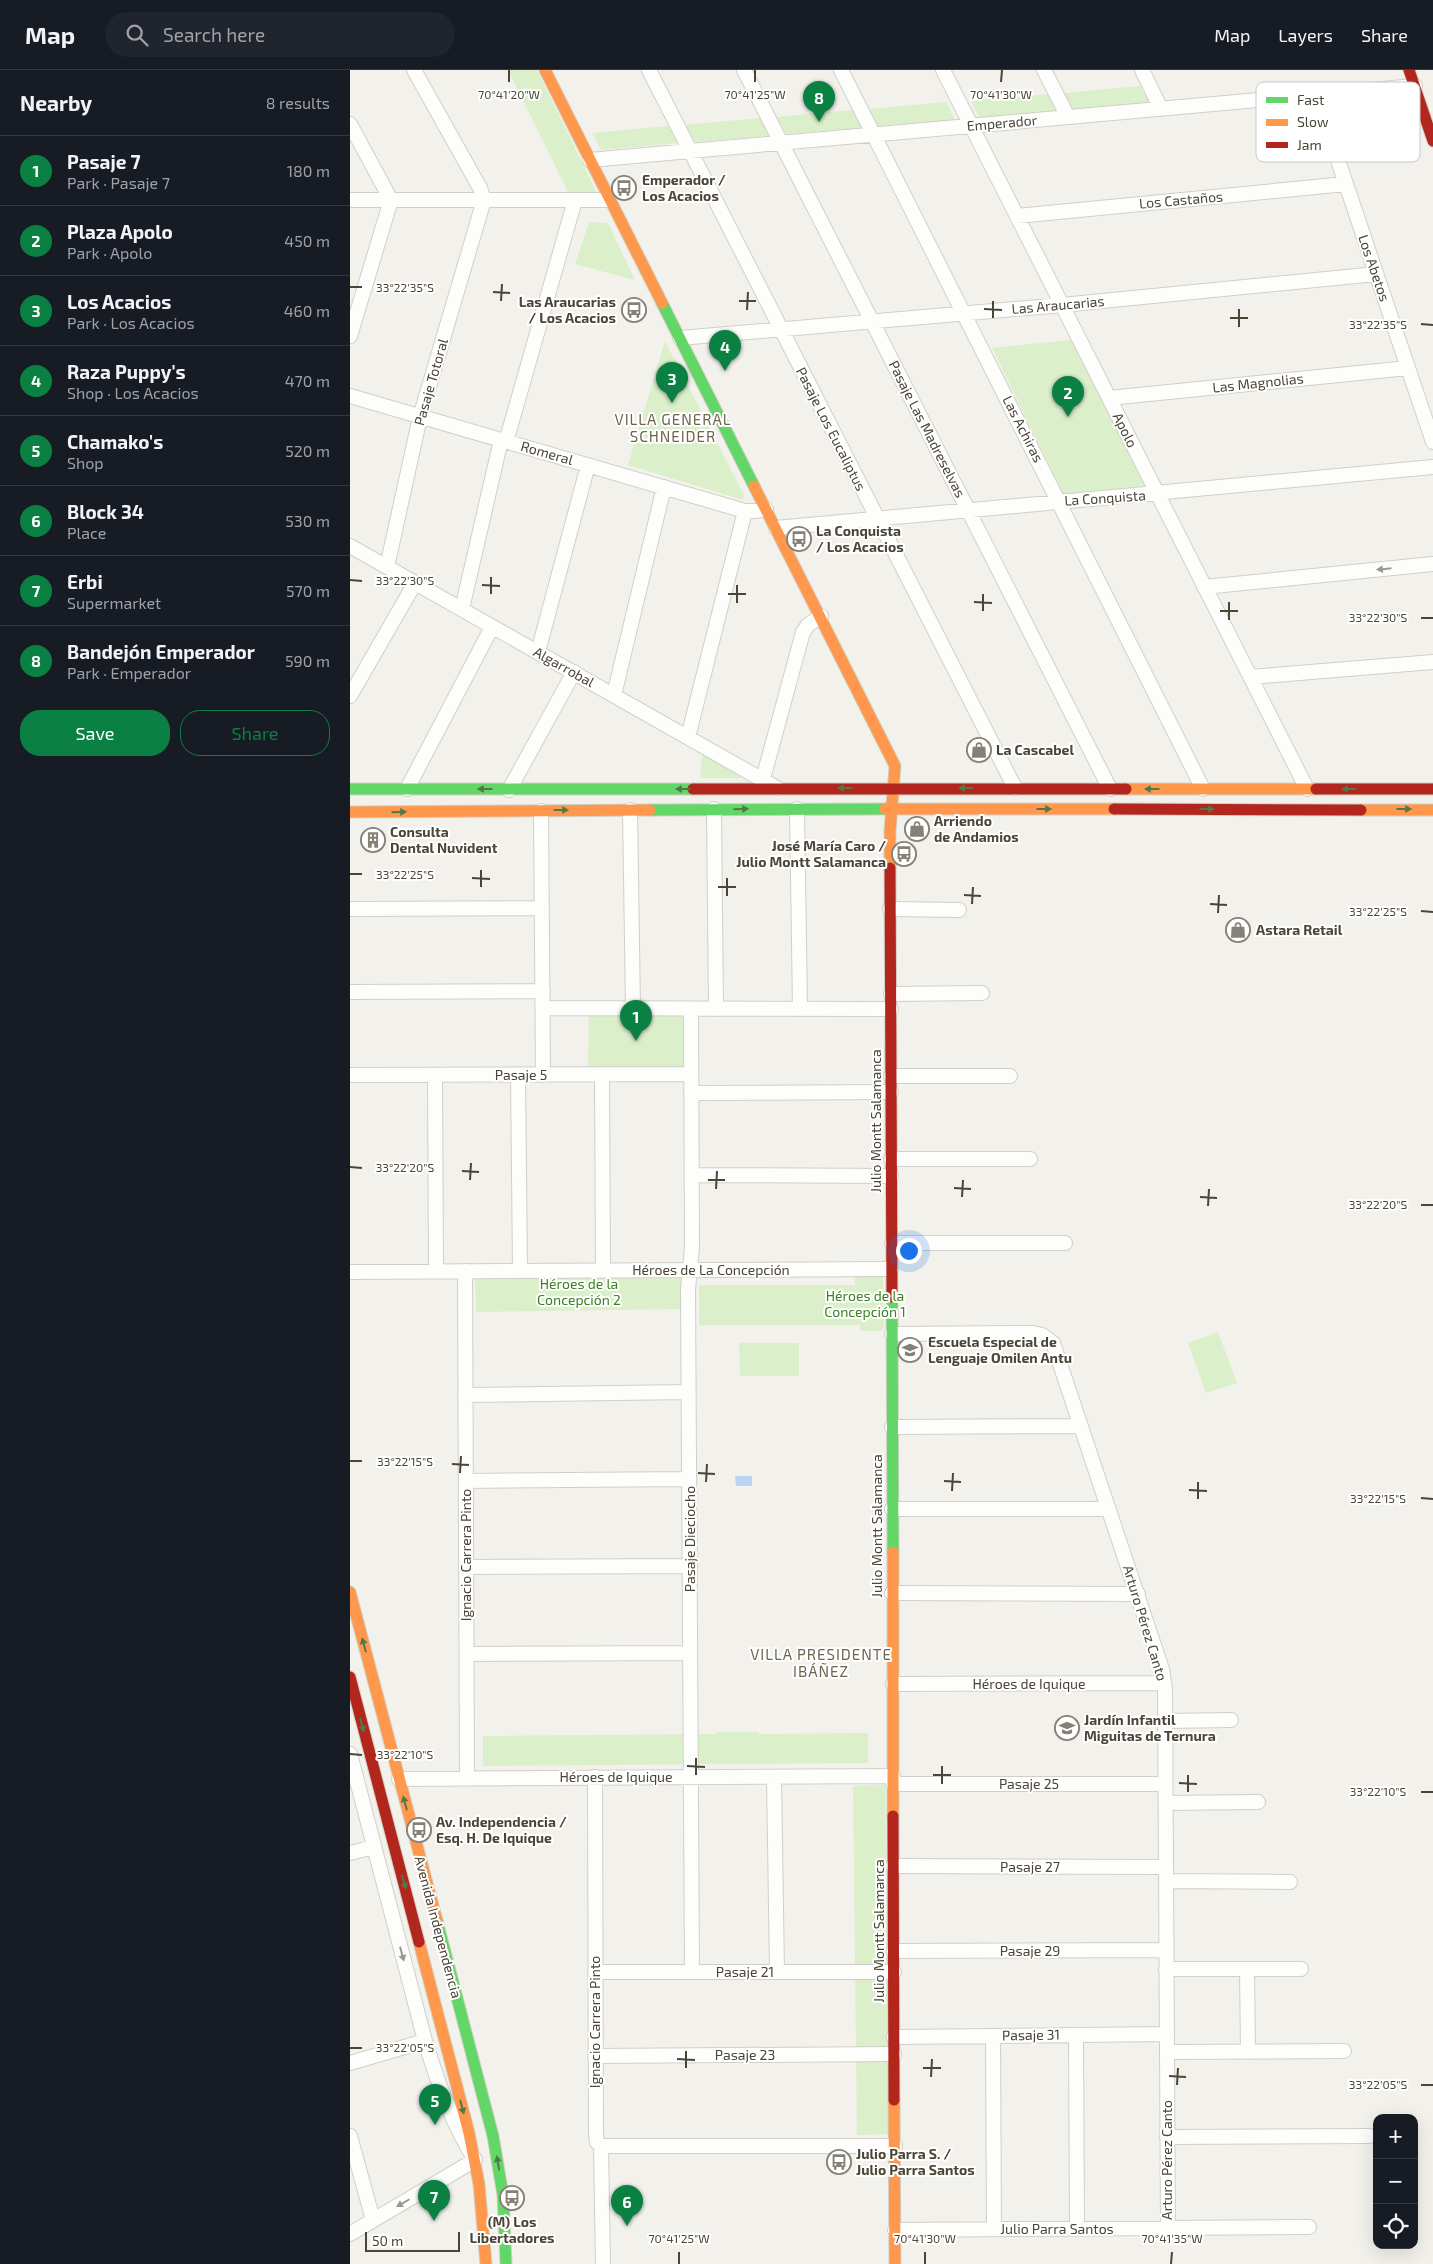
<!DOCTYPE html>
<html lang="en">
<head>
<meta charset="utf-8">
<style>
	body { margin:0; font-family:"Exo 2",sans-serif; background:#20242c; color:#f1f3f6 }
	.controls { position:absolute; right:15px; bottom:15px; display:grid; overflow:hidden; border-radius:10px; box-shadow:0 5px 20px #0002 }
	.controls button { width:45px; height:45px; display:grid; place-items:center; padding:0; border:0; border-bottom:1px solid #363941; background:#171b24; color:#f1f3f6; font:25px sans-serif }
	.scale { position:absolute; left:15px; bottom:12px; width:95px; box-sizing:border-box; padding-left:5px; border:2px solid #4a4536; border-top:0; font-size:14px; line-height:18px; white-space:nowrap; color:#4a4536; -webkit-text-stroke:4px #fff; paint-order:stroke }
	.you { position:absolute; left:558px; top:1180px; width:18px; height:18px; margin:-12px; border:4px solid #fff; border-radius:50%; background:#1a73e8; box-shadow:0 0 0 8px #1a73e833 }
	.badge { display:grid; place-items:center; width:32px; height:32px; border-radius:50%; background:#0b8043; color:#fff; font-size:16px; font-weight:700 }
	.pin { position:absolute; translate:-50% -41px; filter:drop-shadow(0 1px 2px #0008) }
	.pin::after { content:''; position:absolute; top:26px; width:18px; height:15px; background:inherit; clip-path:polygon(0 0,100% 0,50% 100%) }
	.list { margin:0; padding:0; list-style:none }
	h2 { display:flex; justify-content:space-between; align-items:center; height:65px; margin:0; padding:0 20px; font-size:21px }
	h2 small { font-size:16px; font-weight:400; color:#9ea1a6 }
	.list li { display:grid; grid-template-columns:32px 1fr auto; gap:15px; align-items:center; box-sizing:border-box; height:70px; padding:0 20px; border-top:1px solid #363941 }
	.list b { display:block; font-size:19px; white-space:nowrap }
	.list p { margin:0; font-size:16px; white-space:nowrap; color:#9ea1a6 }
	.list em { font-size:16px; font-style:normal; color:#9ea1a6 }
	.actions { display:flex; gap:10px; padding:15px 20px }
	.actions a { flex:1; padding:11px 0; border:1px solid #0b8043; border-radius:20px; text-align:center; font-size:18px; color:#0b8043 }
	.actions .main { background:#0b8043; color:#fff }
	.icon { flex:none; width:28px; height:28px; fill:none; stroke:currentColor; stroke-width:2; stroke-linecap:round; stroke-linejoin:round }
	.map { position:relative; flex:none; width:1083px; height:2194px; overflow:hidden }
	header { display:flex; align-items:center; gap:30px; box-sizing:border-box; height:70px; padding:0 25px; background:#171b24; border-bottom:1px solid #363941 }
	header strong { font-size:24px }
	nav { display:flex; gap:28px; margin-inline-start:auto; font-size:18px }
	.search { width:350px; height:45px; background:#20242c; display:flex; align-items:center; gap:12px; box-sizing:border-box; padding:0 18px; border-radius:28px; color:#9ea1a6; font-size:19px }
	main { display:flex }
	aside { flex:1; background:#171b24 }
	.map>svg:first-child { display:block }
	.green { fill:#dbefca }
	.water { fill:#b9d4f4 }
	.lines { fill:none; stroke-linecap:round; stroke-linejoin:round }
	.street-casing { stroke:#d0cfc9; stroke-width:16 }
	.fast-casing { stroke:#d2d0c2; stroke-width:13 }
	.slow-casing { stroke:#d2d0c2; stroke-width:13 }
	.jam-casing { stroke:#d2d0c2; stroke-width:13 }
	.street { stroke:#fdfdfc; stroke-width:14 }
	.fast { stroke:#63d668; stroke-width:11 }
	.slow { stroke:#ff974d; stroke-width:11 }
	.jam { stroke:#b3261e; stroke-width:11 }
	.oneway { fill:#9b988f }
	.oneway2 { fill:#537848 }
	.ticks { fill:none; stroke:#4a4536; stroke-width:2 }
	.labels { text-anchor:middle; stroke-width:4; stroke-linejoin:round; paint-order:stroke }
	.street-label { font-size:14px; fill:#4a4536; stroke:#fff }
	.poi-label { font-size:14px; font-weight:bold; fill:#4a4536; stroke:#fff; text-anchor:start }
	.park-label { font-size:14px; fill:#3b8322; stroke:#fff }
	.neighbourhood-label { font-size:15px; letter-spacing:1px; fill:#6e654c; stroke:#fff }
	.key { fill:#fff; stroke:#c9c7c3; stroke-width:1 }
	.key-label { font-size:14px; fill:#4a4536 }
	.ticks-label { font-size:12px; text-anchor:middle; fill:#4a4536; stroke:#fff; stroke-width:4; stroke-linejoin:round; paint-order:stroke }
</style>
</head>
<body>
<header>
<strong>Map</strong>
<div class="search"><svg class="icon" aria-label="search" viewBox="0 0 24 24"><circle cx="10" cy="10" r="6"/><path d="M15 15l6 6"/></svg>Search here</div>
<nav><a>Map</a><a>Layers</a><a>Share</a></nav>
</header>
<main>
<aside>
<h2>Nearby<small>8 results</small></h2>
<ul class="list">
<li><span class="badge">1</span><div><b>Pasaje 7</b><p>Park · Pasaje 7</p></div><em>180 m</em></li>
<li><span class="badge">2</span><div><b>Plaza Apolo</b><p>Park · Apolo</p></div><em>450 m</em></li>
<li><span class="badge">3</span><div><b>Los Acacios</b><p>Park · Los Acacios</p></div><em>460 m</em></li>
<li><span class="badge">4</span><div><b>Raza Puppy's</b><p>Shop · Los Acacios</p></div><em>470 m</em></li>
<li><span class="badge">5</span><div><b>Chamako's</b><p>Shop</p></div><em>520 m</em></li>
<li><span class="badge">6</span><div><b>Block 34</b><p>Place</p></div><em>530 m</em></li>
<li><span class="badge">7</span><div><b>Erbi</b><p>Supermarket</p></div><em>570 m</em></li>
<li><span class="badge">8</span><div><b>Bandejón Emperador</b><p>Park · Emperador</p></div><em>590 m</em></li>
</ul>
<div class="actions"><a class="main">Save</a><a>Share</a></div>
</aside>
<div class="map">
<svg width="1083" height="2194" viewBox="0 0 1083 2194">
	<rect width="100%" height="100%" fill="#f2f1ec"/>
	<path class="green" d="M158,0H187L247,123L218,122Z
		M790,16L800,34L723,40L714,23Z
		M698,24L707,42L630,49L621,31Z
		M596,32L605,50L528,56L519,39Z
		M503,40L513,58L436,64L426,47Z
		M411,48L421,66L344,72L334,55Z
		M318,56L328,73L251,80L242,63Z
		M239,152L258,153L285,210L225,194Z
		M721,270L795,416L714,425L642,278Z
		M315,271L394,425L393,430L278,395Z
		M353,680L403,708H350Z
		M239,943H334V999L238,998Z
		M333,1202L334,1239L126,1242L125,1204Z
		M505,1204H533L534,1258L530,1261H511L510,1255H349V1215H505Z
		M868,1262L887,1313L856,1323L838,1273Z
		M389,1273H449V1306H390Z
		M366,1662H408L409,1664L518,1663V1693L133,1696V1666L366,1664Z
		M535,1715L539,2064L507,2065L503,1716Z"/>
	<path class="water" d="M385,1406H402V1416H386Z"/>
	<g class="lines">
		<defs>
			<path id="street" d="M299,0L665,718
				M394,0L760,719
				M491,0L853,719
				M593,0L957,719
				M694,0L718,47
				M792,0L811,39
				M966,25L1083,372
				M0,54L41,130L0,266
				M240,90L1065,16
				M0,130H260
				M667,146L996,114
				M330,268L712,235L1026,204
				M0,326L395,441H406L416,439
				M759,328L1058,298
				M156,372L225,130
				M426,458C645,437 864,419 1083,397
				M0,476L427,718
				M37,497L70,347L134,130L130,118L64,0
				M854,517L1083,494
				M112,539L151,370
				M188,582L238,395
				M900,607L1083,592
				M264,625L314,417
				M0,626L65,513
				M338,667L395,441
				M413,709L453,562L458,555L471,546
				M57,719L142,557
				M159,720L224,602
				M364,739L366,939
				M447,739L450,939
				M280,740L283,938
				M191,741L193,1005
				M0,839L192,838
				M540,839L609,840
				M0,922L193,921
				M541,924L632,923
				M193,938L541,939
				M341,939L342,1177L338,1220L342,1902
				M0,1005L341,1004
				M85,1005L86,1201
				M168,1005L170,1201
				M252,1005L253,1200
				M541,1006H660
				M341,1023L541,1022
				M541,1089H680
				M342,1105L541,1106
				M542,1173H715
				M115,1201L117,1708
				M0,1202L541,1199
				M542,1264L683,1263L692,1265L703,1273L812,1599L815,1620L818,2158
				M115,1325L339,1322
				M542,1357L731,1356
				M116,1411L339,1409
				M542,1439H759
				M116,1497L340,1496
				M542,1523L788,1524
				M117,1584L340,1583
				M543,1614L814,1613
				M815,1651L881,1650
				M0,1684L75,1971C88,2013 102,2053 125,2090L0,2164
				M245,1707L246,2064L247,2072L251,2076L253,2194
				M424,1707L427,1902
				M49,1709L543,1706
				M543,1714H815
				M816,1733L908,1732
				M0,1783L24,1777
				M543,1796L816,1797
				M816,1811L940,1812
				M544,1881L816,1880
				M816,1899H951
				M897,1899L898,1982
				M245,1902H544
				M726,1965L727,2159
				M643,1966L644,2159
				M544,1967L817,1964
				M817,1982L994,1981
				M245,1986L544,1984
				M0,1993L75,1971
				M0,2066L23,2150
				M817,2067L1019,2066
				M251,2076H545
				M545,2160L959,2157"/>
			<path id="fast" d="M312,233L404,416
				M0,719H343
				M300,740L535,739
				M542,1227L543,1482
				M87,1851L143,2066L153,2125L156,2194"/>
			<path id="slow" d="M195,0L312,233
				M404,416L545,696L540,761V798
				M776,719H966
				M535,739H764
				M1011,740H1083
				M0,742L300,740
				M543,1482V1746
				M0,1522L87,1851
				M69,1872L119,2063L129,2114L136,2194
				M544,2030L545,2194"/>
			<path id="jam" d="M1059,0L1083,71
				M343,719H776
				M966,719H1083
				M764,739L1011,740
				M540,798L542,1227
				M0,1607L69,1872
				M543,1746L544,2030"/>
		</defs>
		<use href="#street" class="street-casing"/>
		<use href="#fast" class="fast-casing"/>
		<use href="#slow" class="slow-casing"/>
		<use href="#jam" class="jam-casing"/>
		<use href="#street" class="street"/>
		<use href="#fast" class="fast"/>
		<use href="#slow" class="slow"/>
		<use href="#jam" class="jam"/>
	</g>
	<defs><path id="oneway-solid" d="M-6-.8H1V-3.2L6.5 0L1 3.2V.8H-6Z" transform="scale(1.25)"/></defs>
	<g class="oneway">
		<use href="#oneway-solid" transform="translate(1034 499) rotate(174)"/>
		<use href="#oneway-solid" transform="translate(52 1884) rotate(75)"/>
		<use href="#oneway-solid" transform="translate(53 2133) rotate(150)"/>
	</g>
	<g class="oneway2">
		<use href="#oneway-solid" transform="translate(495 718) rotate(180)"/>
		<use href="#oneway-solid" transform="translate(616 718) rotate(-180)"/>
		<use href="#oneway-solid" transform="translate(135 719) rotate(-180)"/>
		<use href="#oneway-solid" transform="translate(333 719) rotate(180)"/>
		<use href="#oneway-solid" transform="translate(802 719) rotate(-180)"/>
		<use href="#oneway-solid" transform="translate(999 719) rotate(180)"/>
		<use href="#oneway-solid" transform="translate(391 739) rotate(-1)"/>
		<use href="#oneway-solid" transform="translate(694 739)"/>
		<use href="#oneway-solid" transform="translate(857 739)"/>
		<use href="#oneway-solid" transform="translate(1054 739)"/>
		<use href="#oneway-solid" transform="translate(211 740)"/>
		<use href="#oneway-solid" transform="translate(49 742) rotate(-1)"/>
		<use href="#oneway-solid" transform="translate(14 1575) rotate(-105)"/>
		<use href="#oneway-solid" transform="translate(12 1655) rotate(75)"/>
		<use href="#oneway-solid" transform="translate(55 1733) rotate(-105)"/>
		<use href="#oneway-solid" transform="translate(54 1812) rotate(75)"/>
		<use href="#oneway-solid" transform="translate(112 2037) rotate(75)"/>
		<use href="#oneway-solid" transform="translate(148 2093) rotate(-99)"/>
	</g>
	<path class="ticks" d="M159,12V0M405,12V0M651,12L652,0M0,217H12M143,222L160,223M151,231L152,214M389,231H406M634,239L652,240M397,240L398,222M643,248V231M880,248H898M1071,254L1083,255M889,257V239M0,510L12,511M132,515L150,516M141,524V507M378,524H396M624,532L642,533M387,533V515M633,541V524M870,541H888M1071,548H1083M879,550V532M0,804H12M122,808L140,809M131,817V800M368,817H386M614,825L631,826M377,826V808M622,834L623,817M860,834L877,835M1071,841L1083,842M868,843L869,825M0,1097L12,1098M112,1101L129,1102M120,1110L121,1093M358,1110H375M604,1118L621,1119M366,1119L367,1101M612,1127L613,1110M850,1127L867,1128M1071,1135H1083M858,1136L859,1119M0,1391H12M102,1394L119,1395M110,1403L111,1386M348,1403L365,1404M594,1411L611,1412M356,1412L357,1394M839,1420L857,1421M602,1421L603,1403M1071,1428L1083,1429M848,1429V1412M0,1684L12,1685M337,1696L355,1697M346,1705V1688M583,1705H601M829,1713L847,1714M592,1714V1696M838,1722V1705M1071,1722H1083M0,1978H12M327,1989L345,1990M336,1998V1981M573,1998H591M819,2006L836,2007M581,2007L582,1989M827,2015L828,1998M1071,2015H1083M329,2194V2182M575,2194V2182M821,2194L822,2182"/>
	<defs>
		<symbol id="bus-ring" viewBox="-11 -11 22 22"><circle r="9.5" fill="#fff" stroke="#858176" stroke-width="1.5"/><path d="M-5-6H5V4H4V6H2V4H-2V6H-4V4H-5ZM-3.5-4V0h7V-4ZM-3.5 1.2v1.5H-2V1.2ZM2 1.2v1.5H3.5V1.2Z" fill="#858176"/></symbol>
		<symbol id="shop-ring" viewBox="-11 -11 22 22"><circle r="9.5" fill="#fff" stroke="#858176" stroke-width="1.5"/><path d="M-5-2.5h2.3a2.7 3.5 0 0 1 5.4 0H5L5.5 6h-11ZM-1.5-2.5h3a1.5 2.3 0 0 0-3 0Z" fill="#858176"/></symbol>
		<symbol id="building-ring" viewBox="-11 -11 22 22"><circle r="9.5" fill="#fff" stroke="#858176" stroke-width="1.5"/><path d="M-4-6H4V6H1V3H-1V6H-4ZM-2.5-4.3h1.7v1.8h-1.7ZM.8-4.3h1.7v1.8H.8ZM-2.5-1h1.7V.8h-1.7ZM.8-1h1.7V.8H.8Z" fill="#858176"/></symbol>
		<symbol id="school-ring" viewBox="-11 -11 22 22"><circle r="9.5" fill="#fff" stroke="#858176" stroke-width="1.5"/><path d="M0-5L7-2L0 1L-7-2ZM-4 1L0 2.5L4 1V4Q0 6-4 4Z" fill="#858176"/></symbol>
	</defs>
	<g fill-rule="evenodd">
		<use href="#bus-ring" x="260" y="104" width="28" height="28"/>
		<use href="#bus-ring" x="270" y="226" width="28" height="28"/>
		<use href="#bus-ring" x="435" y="455" width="28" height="28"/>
		<use href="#shop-ring" x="615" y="666" width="28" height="28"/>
		<use href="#shop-ring" x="553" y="745" width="28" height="28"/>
		<use href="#building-ring" x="9" y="756" width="28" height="28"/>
		<use href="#bus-ring" x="540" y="770" width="28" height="28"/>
		<use href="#shop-ring" x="874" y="846" width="28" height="28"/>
		<use href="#school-ring" x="546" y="1266" width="28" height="28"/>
		<use href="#school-ring" x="703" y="1644" width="28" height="28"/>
		<use href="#bus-ring" x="55" y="1746" width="28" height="28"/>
		<use href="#bus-ring" x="475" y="2078" width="28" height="28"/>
		<use href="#bus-ring" x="148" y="2114" width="28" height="28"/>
	</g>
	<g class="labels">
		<g class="street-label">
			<text transform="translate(652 53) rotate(-5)" y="5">Emperador</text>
			<text transform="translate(831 130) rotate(-5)" y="5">Los Castaños</text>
			<text transform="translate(1024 198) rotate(71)" y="5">Los Abetos</text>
			<text transform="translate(708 235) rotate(-5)" y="5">Las Araucarias</text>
			<text transform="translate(81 312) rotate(-74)" y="5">Pasaje Totoral</text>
			<text transform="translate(908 313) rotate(-6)" y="5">Las Magnolias</text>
			<text transform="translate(481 359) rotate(63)" y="5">Pasaje Los Eucaliptus</text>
			<text transform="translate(577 359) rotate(63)" y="5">Pasaje Las Madreselvas</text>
			<text transform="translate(673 359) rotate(63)" y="5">Las Achiras</text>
			<text transform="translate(775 360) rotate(63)" y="5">Apolo</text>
			<text transform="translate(197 383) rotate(16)" y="5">Romeral</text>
			<text transform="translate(755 428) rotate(-4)" y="5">La Conquista</text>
			<text transform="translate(214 597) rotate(29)" y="5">Algarrobal</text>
			<text x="171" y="1010">Pasaje 5</text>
			<text transform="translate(526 1051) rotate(-90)" y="5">Julio Montt Salamanca</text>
			<text x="361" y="1205">Héroes de La Concepción</text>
			<text transform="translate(527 1456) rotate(-90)" y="5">Julio Montt Salamanca</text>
			<text transform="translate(340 1469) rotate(-90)" y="5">Pasaje Dieciocho</text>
			<text transform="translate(116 1485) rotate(-90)" y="5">Ignacio Carrera Pinto</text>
			<text transform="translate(795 1553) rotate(73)" y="5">Arturo Pérez Canto</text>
			<text x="679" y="1619">Héroes de Iquique</text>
			<text x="266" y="1712">Héroes de Iquique</text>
			<text x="679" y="1719">Pasaje 25</text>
			<text x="680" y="1802">Pasaje 27</text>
			<text transform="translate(88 1857) rotate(75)" y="5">Avenida Independencia</text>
			<text transform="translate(529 1861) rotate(-90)" y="5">Julio Montt Salamanca</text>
			<text x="680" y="1886">Pasaje 29</text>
			<text x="395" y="1907">Pasaje 21</text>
			<text transform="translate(245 1952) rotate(-90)" y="5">Ignacio Carrera Pinto</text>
			<text transform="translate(681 1965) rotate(-1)" y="5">Pasaje 31</text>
			<text x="395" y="1990">Pasaje 23</text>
			<text transform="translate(817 2090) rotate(-90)" y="5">Arturo Pérez Canto</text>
			<text x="707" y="2164">Julio Parra Santos</text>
		</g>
		<g class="poi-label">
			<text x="292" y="115">Emperador /<tspan x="292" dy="16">Los Acacios</tspan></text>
			<text x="266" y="237" text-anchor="end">Las Araucarias<tspan x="266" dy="16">/ Los Acacios</tspan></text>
			<text x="466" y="466">La Conquista<tspan x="466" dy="16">/ Los Acacios</tspan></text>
			<text x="646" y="685">La Cascabel</text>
			<text x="584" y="756">Arriendo<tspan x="584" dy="16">de Andamios</tspan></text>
			<text x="40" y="767">Consulta<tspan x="40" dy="16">Dental Nuvident</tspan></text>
			<text x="536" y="781" text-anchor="end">José María Caro /<tspan x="536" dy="16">Julio Montt Salamanca</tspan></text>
			<text x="906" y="865">Astara Retail</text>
			<text x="578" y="1277">Escuela Especial de<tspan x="578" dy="16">Lenguaje Omilen Antu</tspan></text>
			<text x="734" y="1655">Jardín Infantil<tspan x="734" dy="16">Miguitas de Ternura</tspan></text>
			<text x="86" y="1757">Av. Independencia /<tspan x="86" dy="16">Esq. H. De Iquique</tspan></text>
			<text x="506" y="2089">Julio Parra S. /<tspan x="506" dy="16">Julio Parra Santos</tspan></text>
			<text x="162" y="2157" text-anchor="middle">(M) Los<tspan x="162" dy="16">Libertadores</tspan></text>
		</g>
		<g class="park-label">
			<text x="229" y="1219">Héroes de la<tspan x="229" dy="16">Concepción 2</tspan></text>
			<text x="515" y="1231">Héroes de la<tspan x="515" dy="16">Concepción 1</tspan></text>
		</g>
		<g class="neighbourhood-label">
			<text x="323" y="355">VILLA GENERAL<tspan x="323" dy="17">SCHNEIDER</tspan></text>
			<text x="471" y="1590">VILLA PRESIDENTE<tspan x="471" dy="17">IBÁÑEZ</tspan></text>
		</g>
	</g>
	<rect x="906" y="12" width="164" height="80" rx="8" class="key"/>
	<rect x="916" y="27" width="22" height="6" fill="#63d668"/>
	<rect x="916" y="49" width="22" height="7" fill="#ff974d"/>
	<rect x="916" y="72" width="22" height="6" fill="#b3261e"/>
	<g class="key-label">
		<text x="947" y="35">Fast</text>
		<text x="947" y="57">Slow</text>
		<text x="947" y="80">Jam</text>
	</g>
	<g class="ticks-label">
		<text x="159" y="29">70°41'20"W</text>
		<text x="405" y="29">70°41'25"W</text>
		<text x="651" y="29">70°41'30"W</text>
		<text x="55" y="222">33°22'35"S</text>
		<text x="1028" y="259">33°22'35"S</text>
		<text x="55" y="515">33°22'30"S</text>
		<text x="1028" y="552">33°22'30"S</text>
		<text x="55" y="809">33°22'25"S</text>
		<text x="1028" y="846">33°22'25"S</text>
		<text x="55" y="1102">33°22'20"S</text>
		<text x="1028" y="1139">33°22'20"S</text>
		<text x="55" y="1396">33°22'15"S</text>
		<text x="1028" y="1433">33°22'15"S</text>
		<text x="55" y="1689">33°22'10"S</text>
		<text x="1028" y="1726">33°22'10"S</text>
		<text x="55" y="1982">33°22'05"S</text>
		<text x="1028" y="2019">33°22'05"S</text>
		<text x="329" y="2173">70°41'25"W</text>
		<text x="575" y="2173">70°41'30"W</text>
		<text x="822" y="2173">70°41'35"W</text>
	</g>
</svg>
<div class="controls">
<button>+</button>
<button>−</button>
<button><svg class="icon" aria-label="locate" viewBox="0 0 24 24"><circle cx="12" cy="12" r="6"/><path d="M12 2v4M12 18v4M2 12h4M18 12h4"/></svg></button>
</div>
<div class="scale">50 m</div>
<div class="you"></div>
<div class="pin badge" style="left:286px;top:971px">1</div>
<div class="pin badge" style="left:718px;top:347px">2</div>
<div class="pin badge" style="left:322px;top:333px">3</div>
<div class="pin badge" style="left:375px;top:301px">4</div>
<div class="pin badge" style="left:85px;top:2055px">5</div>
<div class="pin badge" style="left:277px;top:2156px">6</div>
<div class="pin badge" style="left:84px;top:2151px">7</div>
<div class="pin badge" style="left:469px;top:52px">8</div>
</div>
</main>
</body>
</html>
